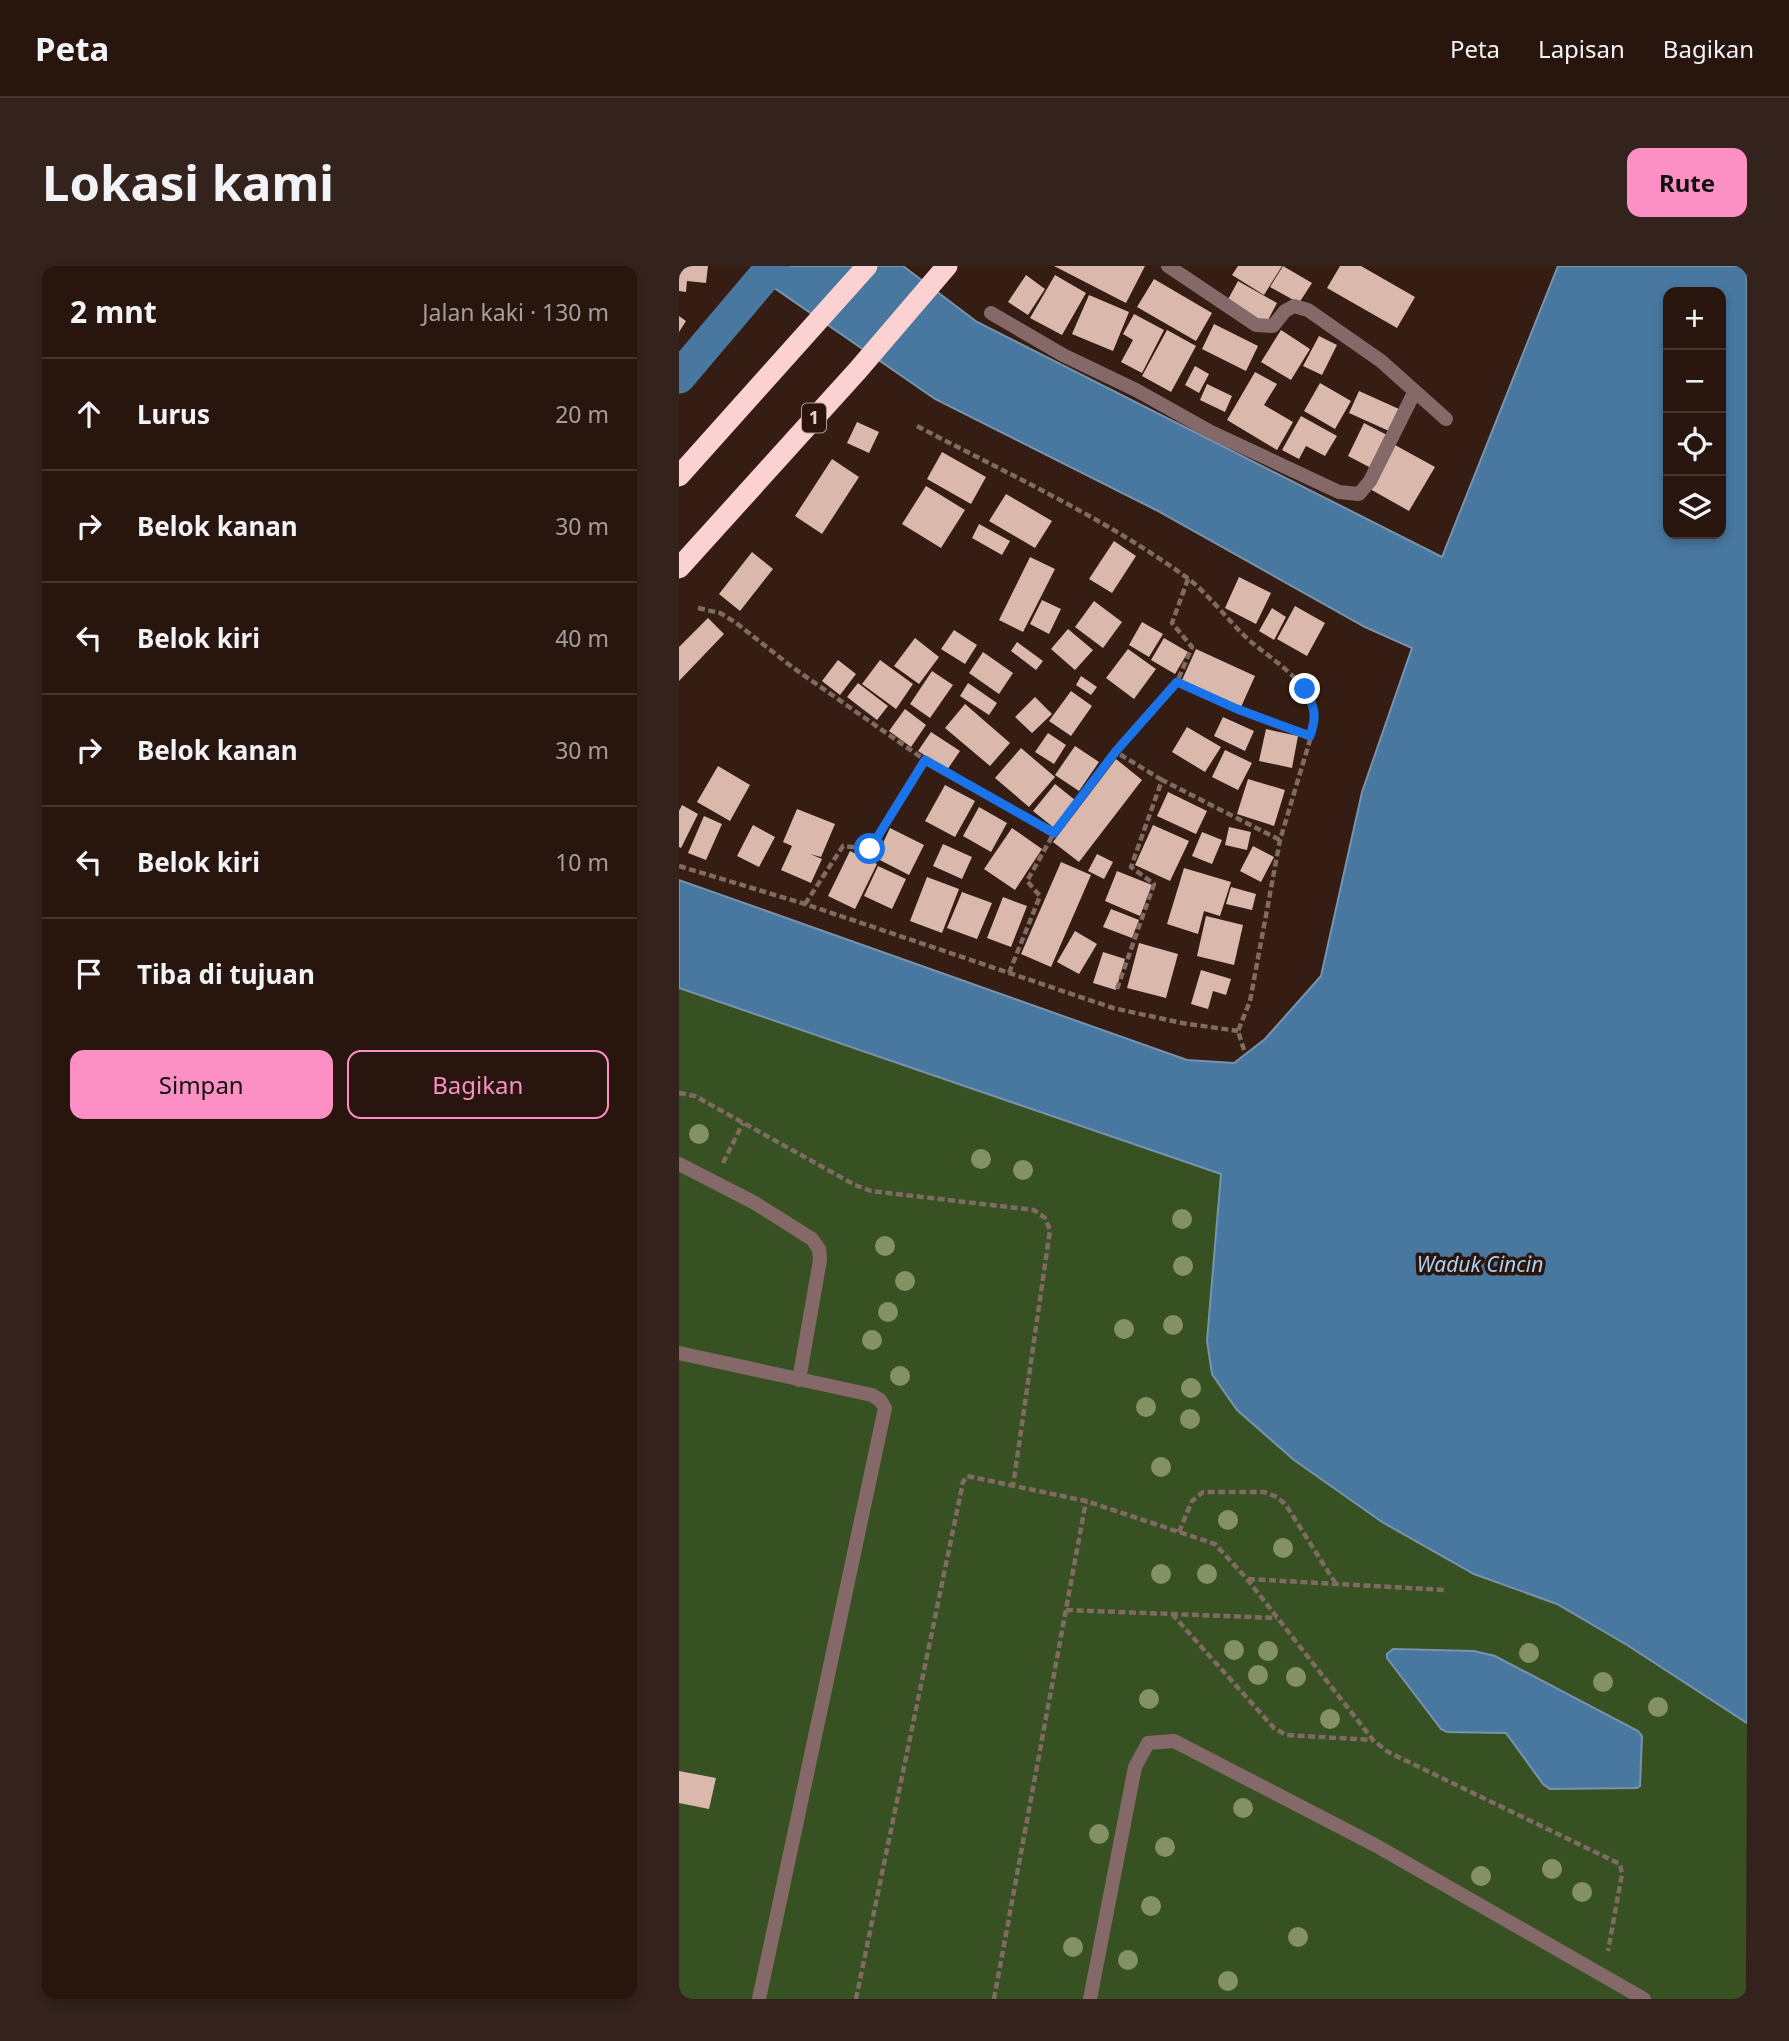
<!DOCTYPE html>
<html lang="id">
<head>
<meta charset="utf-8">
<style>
	body { margin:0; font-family:"Noto Sans",sans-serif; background:#34231c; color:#f1f3f6 }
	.controls { position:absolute; right:21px; top:21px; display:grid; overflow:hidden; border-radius:14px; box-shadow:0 4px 10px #0003 }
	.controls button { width:63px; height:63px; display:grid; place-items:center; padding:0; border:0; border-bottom:2px solid #44352e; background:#28160e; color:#f1f3f6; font:35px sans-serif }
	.stop { position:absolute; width:21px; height:21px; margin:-16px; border:5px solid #1a73e8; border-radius:50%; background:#fff }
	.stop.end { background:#1a73e8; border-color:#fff; box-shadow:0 2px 7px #0008 }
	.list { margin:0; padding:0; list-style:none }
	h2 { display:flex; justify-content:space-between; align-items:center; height:91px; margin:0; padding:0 28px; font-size:30px }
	h2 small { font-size:23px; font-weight:400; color:#a59f9e }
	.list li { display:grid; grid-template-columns:46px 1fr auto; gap:21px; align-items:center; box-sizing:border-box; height:112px; padding:0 28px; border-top:2px solid #44352e }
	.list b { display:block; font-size:26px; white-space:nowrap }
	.list em { font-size:23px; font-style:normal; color:#a59f9e }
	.actions { display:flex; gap:14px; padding:21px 28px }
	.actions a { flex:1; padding:16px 0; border:2px solid #fc8fc3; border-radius:14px; text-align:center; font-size:24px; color:#fc8fc3 }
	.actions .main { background:#fc8fc3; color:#111 }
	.icon { flex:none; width:38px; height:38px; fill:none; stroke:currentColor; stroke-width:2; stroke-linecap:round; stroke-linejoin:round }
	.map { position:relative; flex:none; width:1068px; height:1733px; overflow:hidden; border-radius:14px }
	header { display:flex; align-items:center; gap:42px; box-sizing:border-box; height:98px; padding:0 35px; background:#28160e; border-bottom:2px solid #44352e }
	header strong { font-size:33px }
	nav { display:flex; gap:38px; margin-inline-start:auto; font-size:24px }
	.intro { display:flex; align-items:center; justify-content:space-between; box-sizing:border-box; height:168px; padding:0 42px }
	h1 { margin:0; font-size:49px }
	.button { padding:18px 32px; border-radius:14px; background:#fc8fc3; color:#111; font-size:24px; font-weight:700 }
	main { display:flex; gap:42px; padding:0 42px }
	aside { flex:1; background:#28160e; border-radius:14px; box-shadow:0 4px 10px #0003 }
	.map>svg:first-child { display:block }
	.green { fill:#375122 }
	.water { fill:#48779f; stroke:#7793ad; stroke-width:2; fill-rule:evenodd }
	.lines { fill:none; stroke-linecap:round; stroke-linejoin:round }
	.canal { stroke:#48779f; stroke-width:33 }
	.building { fill:#dab9ac }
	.path { stroke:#806b62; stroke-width:4.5; stroke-dasharray:7 3.5; stroke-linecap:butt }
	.service { stroke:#856969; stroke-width:14 }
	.minor { stroke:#856969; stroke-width:14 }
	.motorway { stroke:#fcd1d1; stroke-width:21 }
	.tree { fill:#849263 }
	.route { stroke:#1a73e8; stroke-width:9 }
	.labels { text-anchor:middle; stroke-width:7; stroke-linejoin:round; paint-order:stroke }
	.shield { fill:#2b1409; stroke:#ad9a92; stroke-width:2 }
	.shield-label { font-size:18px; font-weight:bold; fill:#e5d4cd }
	.water-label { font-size:21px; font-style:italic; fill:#a8d1f5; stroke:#2b1409 }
</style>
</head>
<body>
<header>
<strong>Peta</strong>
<nav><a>Peta</a><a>Lapisan</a><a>Bagikan</a></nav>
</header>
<div class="intro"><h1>Lokasi kami</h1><a class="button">Rute</a></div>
<main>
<aside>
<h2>2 mnt<small>Jalan kaki · 130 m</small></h2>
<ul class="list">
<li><svg class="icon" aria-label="ahead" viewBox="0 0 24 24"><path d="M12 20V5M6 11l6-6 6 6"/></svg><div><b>Lurus</b></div><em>20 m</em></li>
<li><svg class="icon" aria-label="right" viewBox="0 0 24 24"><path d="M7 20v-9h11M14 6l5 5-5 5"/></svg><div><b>Belok kanan</b></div><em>30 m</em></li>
<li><svg class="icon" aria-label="left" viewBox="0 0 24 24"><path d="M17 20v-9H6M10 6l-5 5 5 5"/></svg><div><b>Belok kiri</b></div><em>40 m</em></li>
<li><svg class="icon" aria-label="right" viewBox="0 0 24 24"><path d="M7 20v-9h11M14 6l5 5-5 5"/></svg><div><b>Belok kanan</b></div><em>30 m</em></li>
<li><svg class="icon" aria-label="left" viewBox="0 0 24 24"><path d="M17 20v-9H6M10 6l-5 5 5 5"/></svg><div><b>Belok kiri</b></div><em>10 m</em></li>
<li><svg class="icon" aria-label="arrive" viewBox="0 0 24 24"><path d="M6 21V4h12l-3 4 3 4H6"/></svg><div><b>Tiba di tujuan</b></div></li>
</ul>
<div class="actions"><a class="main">Simpan</a><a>Bagikan</a></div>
</aside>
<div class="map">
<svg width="1068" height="1733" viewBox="0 0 1068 1733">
	<rect width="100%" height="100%" fill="#351d13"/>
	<path class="green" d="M0,722L542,908L528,1075L558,1144L615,1194L703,1256L795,1308L878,1338L948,1379L1068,1457L1067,1733H0Z"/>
	<path class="water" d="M75,0H224L298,56L763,291L879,0H1068V1457L948,1379L878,1338L795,1308L703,1256L615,1194L558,1144L533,1108L528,1075L542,908L0,722V614L508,794L555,797L586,773L642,710L683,526L733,382L686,361L477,244L256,133L78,10ZM989,26H1042V268H989Z
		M714,1383L795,1385L816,1390L959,1465L963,1470L961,1520L958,1522L871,1523L864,1518L827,1467L768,1466L762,1463L708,1392V1388Z"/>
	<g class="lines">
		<path class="canal" d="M0,111L94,0"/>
	</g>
	<path class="building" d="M0,0H29L27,17L8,15L7,26L0,25Z
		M375,0H466L447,37Z
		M559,0H603L585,29L553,9Z
		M604,0L633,17L620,37L591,21Z
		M661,0H682L736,31L718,62L648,22Z
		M347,9L366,23L349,49L329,36Z
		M376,9L407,27L383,69L351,52Z
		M475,13L533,47L517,75L458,41Z
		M559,15L598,37L587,58L547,37Z
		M410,29L450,46L434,85L393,68Z
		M455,48L485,64L463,107L442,96L454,74L444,68Z
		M0,50L7,55L0,66Z
		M535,58L579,80L567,105L523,83Z
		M488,64L517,80L492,126L463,110Z
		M602,64L631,83L612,114L582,96Z
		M640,70L658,79L643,109L624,100Z
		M516,100L530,108L520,127L506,119Z
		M576,106L598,118L585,139L614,156L598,184L548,154Z
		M641,117L672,135L656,163L625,145Z
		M528,118L553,130L546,146L521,134Z
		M680,125L720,143L710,165L670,147Z
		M622,150L658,170L646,190L627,180L620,193L603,184Z
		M178,156L200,166L190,187L168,177Z
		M685,157L710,170L694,203L669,190Z
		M716,179L756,201L730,245L691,223Z
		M263,186L307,211L292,238L248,213Z
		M153,193L180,211L143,268L116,250Z
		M247,220L286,244L262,282L223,258Z
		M327,228L373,255L356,282L310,255Z
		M300,258L331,275L323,289L293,272Z
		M435,275L457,290L433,327L410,313Z
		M73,286L94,303L61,345L40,328Z
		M351,291L376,303L344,366L320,354Z
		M560,311L592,327L577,358L546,342Z
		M363,334L382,343L370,368L351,358Z
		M415,335L443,356L424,382L396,361Z
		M616,340L646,357L628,390L598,373Z
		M593,342L607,351L595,374L580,365Z
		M29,352L45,368L0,415V381Z
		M463,356L484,368L470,391L450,379Z
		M389,363L414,384L396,404L372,383Z
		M275,364L298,379L286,398L262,383Z
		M236,372L260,391L240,418L215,400Z
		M485,372L509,386L496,408L472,394Z
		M338,376L364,395L357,404L332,385Z
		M449,383L477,403L455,433L427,412Z
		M517,383L576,410L562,441L503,414Z
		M304,386L334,407L320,428L290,407Z
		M159,394L177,408L161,429L143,415Z
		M201,394L234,418L217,443L183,418Z
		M253,405L274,419L251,452L231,438Z
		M402,410L418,421L412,429L397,419Z
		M179,417L209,440L198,454L168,431Z
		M289,417L318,437L310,449L281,430Z
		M392,425L413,440L392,470L370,455Z
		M356,431L373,448L353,467L336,451Z
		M286,438L331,477L311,500L266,462Z
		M226,443L247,459L232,481L210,465Z
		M544,451L575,465L566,485L535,470Z
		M508,461L542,481L526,506L493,486Z
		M587,463L619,470L613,502L580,495Z
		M252,466L281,485L268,504L239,485Z
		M369,467L387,479L375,498L356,486Z
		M396,480L420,496L400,525L376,509Z
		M342,482L376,511L350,541L316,512Z
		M546,484L573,497L559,524L533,511Z
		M437,493L463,514L400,596L374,576Z
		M39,500L71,519L51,555L18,536Z
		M569,513L606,524L595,560L558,548Z
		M376,518L396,534L374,561L354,545Z
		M266,519L296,535L276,571L246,555Z
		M489,526L528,545L517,568L478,550Z
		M3,539L19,548L2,582L0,581V545Z
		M300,541L328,557L312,586L284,570Z
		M118,543L156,558L142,591L131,588L143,593L132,617L102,604L113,580L104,576Z
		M25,550L43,558L27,594L9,587Z
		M74,559L96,571L80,601L58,590Z
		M474,559L510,575L491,615L456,599Z
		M550,561L572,566L568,584L546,579Z
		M211,562L245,579L230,609L197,592Z
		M333,562L363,583L336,624L305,603Z
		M523,566L543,574L533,598L513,590Z
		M264,578L293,591L283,613L254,600Z
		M574,580L595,591L582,616L561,605Z
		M171,585L198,598L176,643L149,630Z
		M418,588L434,596L425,613L409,605Z
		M382,596L412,609L372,701L342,688Z
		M199,600L227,613L213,643L185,630Z
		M505,602L552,616L541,650L525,645L519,668L488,658Z
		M438,605L473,619L461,650L426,635Z
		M248,611L280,623L263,667L231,655Z
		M552,621L577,628L573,644L547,638Z
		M283,626L313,637L298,673L268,662Z
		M324,631L348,640L332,681L308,672Z
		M432,643L460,654L453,672L424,661Z
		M527,650L564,659L555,699L518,690Z
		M396,665L418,678L400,708L378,696Z
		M460,677L499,688L487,732L448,722Z
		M424,686L446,693L437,724L414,717Z
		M522,704L552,713L547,729L534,725L529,743L512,738Z
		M0,1505L37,1512L30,1543L0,1537Z"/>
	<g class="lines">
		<path class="path" d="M238,160C329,208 424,251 507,311C531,329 549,355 571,375C596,396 636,419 637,454L601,574L571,735L559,765L566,787
			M509,313L493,357L513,381L498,416L558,443L631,470
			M19,342L41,347L56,356L113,401L246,494
			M483,514L437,486L498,416
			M0,600L126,638L434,742L503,757L559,765
			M126,638L164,580L191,583L246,494L375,567L437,486
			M330,707L361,630L348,615L375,567
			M438,723L475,618L452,601L483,514L601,574
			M0,827L16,830L176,919L192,925L355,944L366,952L371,964L334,1220
			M44,897L64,857
			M500,1266L513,1235L524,1226H585L598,1231L607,1239L657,1318
			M569,1313L766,1324
			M387,1344L598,1352
			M493,1348L595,1462L607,1469L694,1474
			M177,1733L284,1216L288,1210L407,1235L536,1278L568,1313L694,1474L709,1486L941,1598L943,1608L929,1685
			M315,1733L407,1235"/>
		<path class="service" d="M0,898L76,937L133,973L140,983L141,994L120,1114
			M0,1087L193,1129L201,1134L206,1142L80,1733
			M411,1733L456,1501L469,1477L495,1475L696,1579L965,1733"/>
		<path class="minor" d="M489,0L577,59L594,60L606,45L615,40L629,44L702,95L767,153
			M312,47L384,89L457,124L532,166L660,226L680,228L691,215L736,125"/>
		<path class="motorway" d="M0,210L188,0
			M0,302L179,104L268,0"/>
	</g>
	<g class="tree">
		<circle cx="20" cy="868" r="10"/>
		<circle cx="302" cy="893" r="10"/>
		<circle cx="344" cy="904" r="10"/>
		<circle cx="503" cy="953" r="10"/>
		<circle cx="206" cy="980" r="10"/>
		<circle cx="504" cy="1000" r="10"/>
		<circle cx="226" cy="1015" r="10"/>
		<circle cx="209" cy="1046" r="10"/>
		<circle cx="494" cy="1059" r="10"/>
		<circle cx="445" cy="1063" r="10"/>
		<circle cx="193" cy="1074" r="10"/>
		<circle cx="221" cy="1110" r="10"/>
		<circle cx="512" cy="1122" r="10"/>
		<circle cx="467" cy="1141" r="10"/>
		<circle cx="511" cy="1153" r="10"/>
		<circle cx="482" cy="1201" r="10"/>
		<circle cx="549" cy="1254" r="10"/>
		<circle cx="604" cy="1282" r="10"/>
		<circle cx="482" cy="1308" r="10"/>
		<circle cx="528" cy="1308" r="10"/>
		<circle cx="555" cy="1384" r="10"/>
		<circle cx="589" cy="1385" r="10"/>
		<circle cx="850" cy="1387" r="10"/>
		<circle cx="579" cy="1409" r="10"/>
		<circle cx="617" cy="1411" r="10"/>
		<circle cx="924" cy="1416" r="10"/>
		<circle cx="470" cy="1433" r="10"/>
		<circle cx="979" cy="1441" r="10"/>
		<circle cx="651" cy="1453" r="10"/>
		<circle cx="564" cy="1542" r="10"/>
		<circle cx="420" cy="1568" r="10"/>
		<circle cx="486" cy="1581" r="10"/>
		<circle cx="873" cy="1603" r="10"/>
		<circle cx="802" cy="1610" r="10"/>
		<circle cx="903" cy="1626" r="10"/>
		<circle cx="472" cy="1640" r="10"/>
		<circle cx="619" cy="1671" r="10"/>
		<circle cx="394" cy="1681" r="10"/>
		<circle cx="449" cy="1694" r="10"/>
		<circle cx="549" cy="1715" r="10"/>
	</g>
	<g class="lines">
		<path class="route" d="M191,583L246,494L375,567L437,485L498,416L558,443L631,470C638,450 636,442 626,423"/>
	</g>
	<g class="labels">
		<rect class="shield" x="123" y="137.5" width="24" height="29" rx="5"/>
		<g class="shield-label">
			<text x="135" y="158">1</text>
		</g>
		<g class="water-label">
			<text x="801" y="1006">Waduk Cincin</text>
		</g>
	</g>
</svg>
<div class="controls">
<button>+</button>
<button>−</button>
<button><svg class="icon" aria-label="locate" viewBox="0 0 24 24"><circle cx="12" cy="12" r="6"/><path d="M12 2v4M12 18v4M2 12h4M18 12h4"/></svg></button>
<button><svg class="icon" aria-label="layers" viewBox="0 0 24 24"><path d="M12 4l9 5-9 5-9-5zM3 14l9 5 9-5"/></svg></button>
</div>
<div class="stop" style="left:191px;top:583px"></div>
<div class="stop end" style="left:626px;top:423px"></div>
</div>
</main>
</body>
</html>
